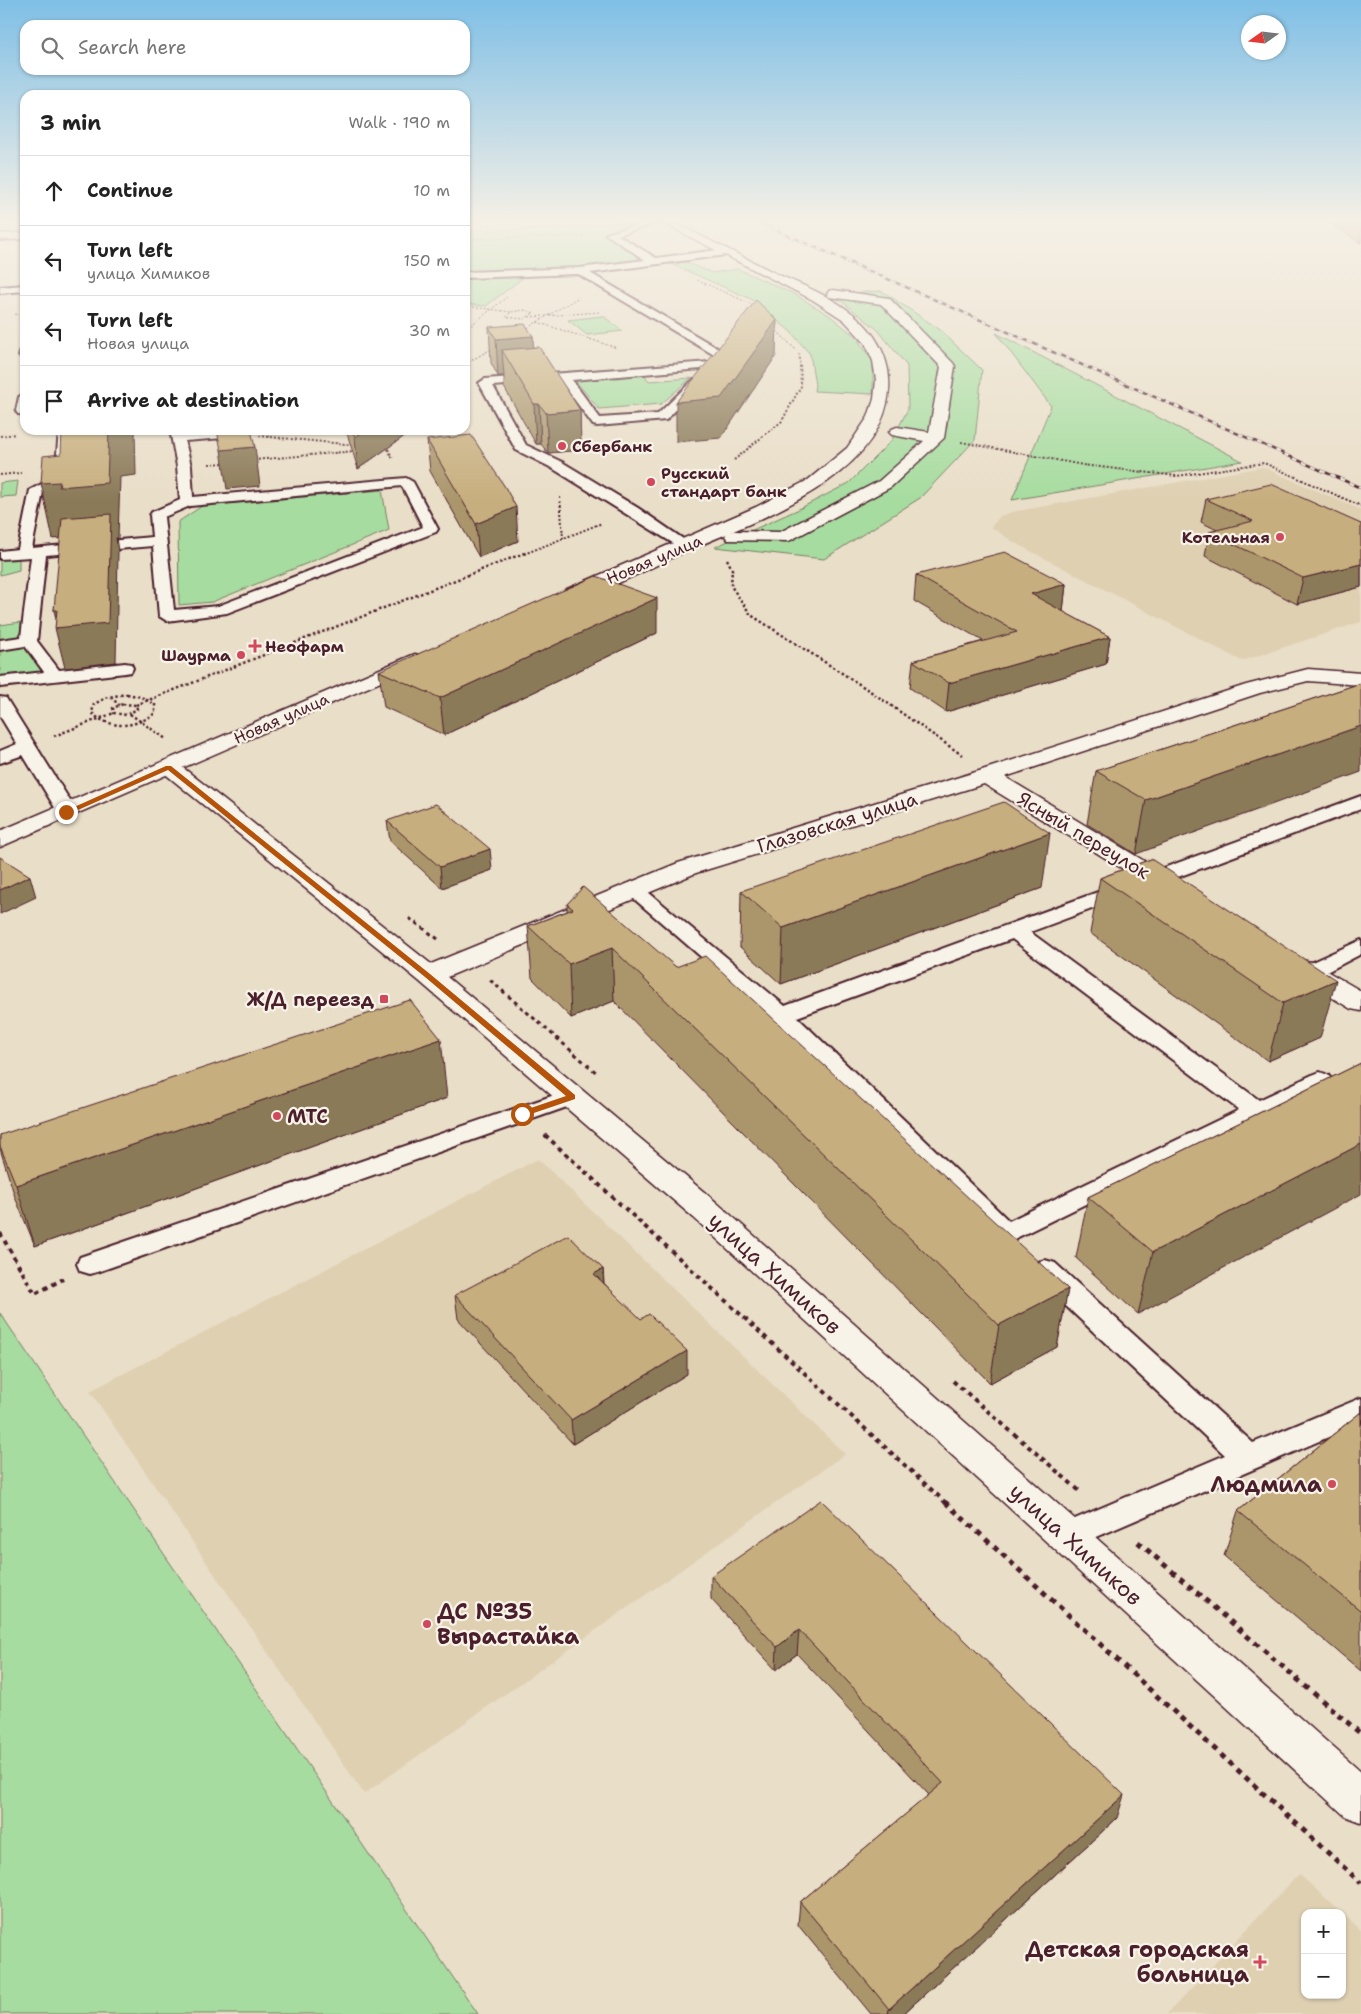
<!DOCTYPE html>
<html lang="en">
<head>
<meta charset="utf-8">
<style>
	body { margin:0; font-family:"Shantell Sans",sans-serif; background:#f6f6f6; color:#222 }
	.controls { position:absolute; right:15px; bottom:15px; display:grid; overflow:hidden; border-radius:10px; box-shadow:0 1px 4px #0004 }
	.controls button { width:45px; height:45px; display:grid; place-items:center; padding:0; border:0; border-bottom:1px solid #e0e0e0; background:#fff; color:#222; font:25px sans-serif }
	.compass { position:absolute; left:1241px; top:15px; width:45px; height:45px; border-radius:50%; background:#fff; box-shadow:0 1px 4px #0004; rotate:256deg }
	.stop { position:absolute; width:15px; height:15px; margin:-11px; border:4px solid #b45309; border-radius:50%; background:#fff }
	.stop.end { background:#b45309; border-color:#fff; box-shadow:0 1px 5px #0008 }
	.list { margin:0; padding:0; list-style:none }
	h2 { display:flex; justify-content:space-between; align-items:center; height:65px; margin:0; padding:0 20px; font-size:21px }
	h2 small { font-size:16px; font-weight:400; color:#767676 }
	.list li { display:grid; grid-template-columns:32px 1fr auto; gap:15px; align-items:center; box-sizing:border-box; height:70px; padding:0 20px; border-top:1px solid #e0e0e0 }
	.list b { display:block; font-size:19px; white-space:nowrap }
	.list p { margin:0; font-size:16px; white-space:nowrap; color:#767676 }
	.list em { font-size:16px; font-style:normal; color:#767676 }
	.icon { flex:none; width:28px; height:28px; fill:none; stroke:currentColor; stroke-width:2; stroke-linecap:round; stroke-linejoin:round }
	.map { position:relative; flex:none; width:1361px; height:2014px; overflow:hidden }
	.search { position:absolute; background:#fff; box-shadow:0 1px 4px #0004; left:20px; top:20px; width:450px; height:55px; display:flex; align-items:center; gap:12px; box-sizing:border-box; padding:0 18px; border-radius:15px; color:#767676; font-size:19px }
	.panel { position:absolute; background:#fff; box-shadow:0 1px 4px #0004; left:20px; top:90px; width:450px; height:345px; border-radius:15px }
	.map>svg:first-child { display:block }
	.built { fill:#dfd0b2 }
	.green { fill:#a6dc9f; stroke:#787e65 }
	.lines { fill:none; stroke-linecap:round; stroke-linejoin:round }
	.lane-casing { stroke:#4a1f2b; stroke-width:4 }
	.street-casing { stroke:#4a1f2b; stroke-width:3 }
	.secondary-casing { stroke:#4a1f2b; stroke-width:3 }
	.path-far5 { stroke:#4a1f2b; stroke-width:1; stroke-dasharray:2 2; stroke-linecap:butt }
	.path-far4 { stroke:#4a1f2b; stroke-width:2; stroke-dasharray:2 2; stroke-linecap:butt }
	.path-far3 { stroke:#4a1f2b; stroke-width:2.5; stroke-dasharray:2.5 2.5; stroke-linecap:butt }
	.path-far2 { stroke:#4a1f2b; stroke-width:3; stroke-dasharray:4 4; stroke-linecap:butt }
	.path-far1 { stroke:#4a1f2b; stroke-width:4; stroke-dasharray:4.5 4.5; stroke-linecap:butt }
	.path { stroke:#4a1f2b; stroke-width:5; stroke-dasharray:5.5 5.5; stroke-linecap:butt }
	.lane { fill:#f7f3e8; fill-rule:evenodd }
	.street { fill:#f7f3e8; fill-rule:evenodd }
	.secondary { fill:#f7f3e8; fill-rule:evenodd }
	.rail-casing { stroke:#4a1f2b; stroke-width:2.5 }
	.rail { stroke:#f7f3e8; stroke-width:2; stroke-dasharray:5; stroke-linecap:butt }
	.wall { fill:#ab966c; stroke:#4a1f2b }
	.shaded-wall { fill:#8b7a58; stroke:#4a1f2b }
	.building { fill:#c7ae7e; stroke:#4a1f2b }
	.route { fill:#b45309 }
	.poi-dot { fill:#d1495b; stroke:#f7f3e8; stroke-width:2 }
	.labels { text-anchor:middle; stroke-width:4.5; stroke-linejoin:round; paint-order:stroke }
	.far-poi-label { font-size:16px; font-weight:bold; fill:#4a1f2b; stroke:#f7f3e8; text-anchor:start }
	.far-street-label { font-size:16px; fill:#4a1f2b; stroke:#f7f3e8 }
	.street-label { font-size:19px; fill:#4a1f2b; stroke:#f7f3e8 }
	.poi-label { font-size:19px; font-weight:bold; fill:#4a1f2b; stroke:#f7f3e8; text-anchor:end }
	.near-street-label { font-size:22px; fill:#4a1f2b; stroke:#f7f3e8 }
	.near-poi-label { font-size:22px; font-weight:bold; fill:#4a1f2b; stroke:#f7f3e8; text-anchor:end }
</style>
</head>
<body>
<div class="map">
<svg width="1361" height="2014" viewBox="0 0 1361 2014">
	<rect width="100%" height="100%" fill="#e9dec8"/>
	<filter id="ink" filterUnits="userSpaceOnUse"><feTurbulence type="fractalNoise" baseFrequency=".02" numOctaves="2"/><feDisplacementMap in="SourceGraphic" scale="10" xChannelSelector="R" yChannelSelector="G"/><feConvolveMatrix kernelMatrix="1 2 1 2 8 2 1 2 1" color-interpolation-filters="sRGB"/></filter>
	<g filter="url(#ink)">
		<path class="built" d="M1263,467L1361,510V622L1242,661L1015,543L991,527L1000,516L1012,512Z
			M538,1159L845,1454L364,1794L90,1391Z
			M1299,1874L1342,1913H1305V1995H1342V1913L1361,1930V2014H1167Z"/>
		<path class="green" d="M624,222L608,234L646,260L567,270L465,272V231L559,229Z
			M686,262L712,273L738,269L794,294L829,315L856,337L873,362V394L814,391L815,385L810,354L790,331L751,299L671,264Z
			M524,277L486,306L465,304V299L468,298L465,292V278Z
			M882,291L939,329L982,370L975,440L920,498L824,559L715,547L797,510L849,483L892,440L908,409L907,366L878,330L833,294Z
			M603,316L623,331L587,335L568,320Z
			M996,333L1242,461L1012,500L1051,406Z
			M643,373L649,381L691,378L661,404L599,409L574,379Z
			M18,481L16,496L0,497V483Z
			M382,490L389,530L212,602L179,605L178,522L202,506Z
			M19,556V570L0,575V558Z
			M21,622L20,638L0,642V625Z
			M23,645L46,672L0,679V648Z
			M0,1313L63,1406L478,2014H0Z"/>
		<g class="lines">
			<defs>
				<path id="lane" d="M654,220H666L618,235L656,258L726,249L731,252L726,255L590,273L729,355L717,367L713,368L572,380L600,418L658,414L693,380H701V384L666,420L597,426L593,425L561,381L493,386L526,445L562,462L638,508L689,543L691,546L684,550L552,468L516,450L479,383L485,379L710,362L716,356L578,274L465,278V272L580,268L645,260L606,234Z
					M25,233V239L0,240V234Z
					M25,285V291L0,293V287Z
					M25,349V359L19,356L21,350Z
					M25,393V415L18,414L16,411L19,397Z
					M59,430H71L68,479L43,492L32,548L152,537L150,515L152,512L180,500L177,466L170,430H182L183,434L242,430L240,436L236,437L185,441L191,466L193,497L406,478L413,482L438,529L436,532L227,613L167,621L159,616L153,546L46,555L37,641L59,670L125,663L131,664L133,668L131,672L125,673L0,687V677L44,672L25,646L0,650V640L21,637L31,557L0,559V551L18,549L30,490L55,477ZM402,486L423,527L218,606L174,610L164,517L190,506Z
					M0,697L6,698L77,812L74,816H60L23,755L0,763V751L17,744L0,716Z
					M1361,796V809L1030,932L1259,1100L1312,1075L1320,1072L1328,1075L1332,1080L1328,1085L1006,1243L997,1241L774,1020L625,891L628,887L635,885L642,887L785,1006ZM1012,939L1239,1110L1009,1221L797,1017Z
					M1361,940V954L1317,977L1309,979L1301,977L1298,972L1301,967Z
					M572,1089L581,1092L584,1097L581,1102L100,1271L90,1274L80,1271L77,1264L80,1257Z
					M1045,1260L1055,1263L1253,1443L1361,1398V1423L1078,1545L1067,1549L1056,1545L1051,1536L1056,1527L1225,1455L1035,1277L1031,1270L1035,1263Z"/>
				<path id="street" d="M833,290L889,298L953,363L955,366L944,438L891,487L789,541L728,540L725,536L728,532L734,531L780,532L879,481L924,441L892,435L889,432L892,429L897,427L929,432L941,367L881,304L829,297L827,294L829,291Z
					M1308,669L1361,673V685L1308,681L1260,693L1005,777L1174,879L1177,884L1174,889L1165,891L1156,889L984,784L696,873L447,977L716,1202L1361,1772V1822L1345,1816L694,1218L419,981L158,768L161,763L169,761L177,763L431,964L678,863L979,771L1246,685Z
					M1302,960L1311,962L1361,991V1011L1351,1009L1293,974L1289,968L1293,962Z"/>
				<path id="secondary" d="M657,220H669C705,238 741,256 777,274C806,287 839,299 862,322C880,340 891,364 889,390C882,479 756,520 687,551C653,566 607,591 572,600L565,598L563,594L565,590L756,507L808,480L847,448L868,417L874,399L876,380L873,361L865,343L844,320L813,300Z
					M415,654L422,656L425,660L422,664L0,847V831Z"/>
			</defs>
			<use href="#lane" class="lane-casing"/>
			<use href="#street" class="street-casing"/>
			<use href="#secondary" class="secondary-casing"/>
			<path class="path-far5" d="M751,220L871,274
				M465,239L588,236
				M697,280L749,303L754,308
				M465,306L511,312
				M524,310L534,313L524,319L506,317L511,312Z
				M15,314L25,316
				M529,317L601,312
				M537,322L617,348
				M774,328L799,353L800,366
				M465,330L507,297
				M524,330L579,297
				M465,364L493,348"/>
			<path class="path-far4" d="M0,436L15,434
				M259,436L355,445
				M961,442L1083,465L1177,476L1264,463L1361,506
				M384,449H388L393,459
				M254,460L355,451
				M734,460L782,421L801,386L800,365
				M209,464L225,463
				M0,475L21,473
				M560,497L563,538
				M524,554L602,523"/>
			<path class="path-far3" d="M727,559L732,569L731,586L751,615L870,691L962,755
				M127,694L141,697L155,704V713C136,728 110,730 92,713L94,704L108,697Z
				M111,697L119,705
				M123,704L136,705L137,709L126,715L114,713L113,708Z
				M136,705L527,552
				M130,714L166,739
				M54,736L114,713"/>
			<path class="path-far2" d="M409,918L438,939
				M490,980L598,1074"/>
			<path class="path-far1" d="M545,1135L946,1503
				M0,1233L35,1294L63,1279
				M953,1381L1082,1493"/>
			<path class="path" d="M945,1502L1361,1883
				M1138,1542L1361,1734"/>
			<use href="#lane" class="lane"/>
			<use href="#street" class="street"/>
			<use href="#secondary" class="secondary"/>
			<defs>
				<path id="rail" d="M754,220L1361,488"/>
			</defs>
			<use href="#rail" class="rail-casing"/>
			<use href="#rail" class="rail"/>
		</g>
		<path class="wall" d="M1333,220H1361V243L1332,225Z
			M489,327L533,336V347L580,410L581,450L548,453L541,444H536L504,387V376H498L491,363Z
			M346,430H413L358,469Z
			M427,440L518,541L479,557L430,471Z
			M1206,499L1361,524V587L1297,604L1205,556L1209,532L1217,530L1201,522Z
			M916,575L1066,584L1063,611H1062L1110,637L1106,664L946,712L910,688L913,661L983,641L914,601Z
			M657,633L444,735L384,707L379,671Z
			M1361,683L1136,854L1087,824L1096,771Z
			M387,821L492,870L442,888L390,841Z
			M1151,859L1320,1038L1268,1061L1090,933L1100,878Z
			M1042,888L781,984L740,947L741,891Z
			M567,904L676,967L1068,1289L1057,1347L990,1383L614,1001L571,1018L532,978L528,926L567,911Z
			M1361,1063L1138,1314L1076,1258L1088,1197Z
			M447,1098L35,1246L15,1197L0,1149V1135Z
			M603,1269L604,1283L687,1374L573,1444L458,1319L455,1295Z
			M1361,1412V1671L1224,1556L1238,1511Z
			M711,1576L1117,1818L903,2014H871L798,1925L800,1902L929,1795L797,1654L776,1670L711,1599Z"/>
		<path class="shaded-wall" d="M777,320L776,356L721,438L676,442V402Z
			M533,336L534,373L502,350L504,376H498L496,339Z
			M534,404H539L541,444H536Z
			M580,410L581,450L548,453L546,413Z
			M109,430H135L136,475L120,477L118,538H116L118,551L116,662L65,668L55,628H58L54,610L70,537L53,539L41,483Z
			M365,430H413L358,469L355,437Z
			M255,447L260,486L227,489L221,450Z
			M516,507L518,541L479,557L476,524Z
			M1361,564V587L1297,604L1303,578Z
			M1066,584L1063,611L1027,620L1031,594Z
			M657,598V633L444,735L440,698Z
			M1110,637L1106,664L946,712L949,683Z
			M1361,726V772L1136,854L1146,800Z
			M1050,833L1042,888L781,984L783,928Z
			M490,849L492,870L442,888L440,867Z
			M30,876L36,897L0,914V890Z
			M612,948L614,1001L571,1018L569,964Z
			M1336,980L1320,1038L1268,1061L1283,1003Z
			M441,1039L447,1098L35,1246L16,1185Z
			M1361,1144V1194L1138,1314L1153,1252Z
			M603,1269L604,1293L594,1274Z
			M1068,1289L1057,1347L990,1383L999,1325Z
			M687,1351V1374L573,1444L571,1420Z
			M799,1630L797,1654L776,1670L777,1647Z
			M1124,1795L1117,1818L903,2014H888L889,2009Z"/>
		<path class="building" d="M1352,220H1361V225Z
			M756,300L777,320L721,398L676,402Z
			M525,324L533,336L496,339L489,327Z
			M539,347L580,410L546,413L539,404H534L502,350Z
			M62,430H109L107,483L59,487L60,482L41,483L43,456L61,454Z
			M217,430H251L255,447L221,450Z
			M352,430H365L355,437Z
			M471,435L505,487L516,507L476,524L427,440Z
			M1271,484L1361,524V564L1303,578L1209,532L1253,521L1206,499Z
			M111,514L108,623L55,628L57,610H54L62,518Z
			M1005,552L1066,584L1031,594L1110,637L949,683L913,661L1017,632L916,575Z
			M596,576L657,598L440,698L379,671Z
			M1361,683V726L1146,800L1096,771Z
			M1004,802L1050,833L783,928L741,891Z
			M436,804L490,849L440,867L387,821Z
			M0,857L30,876L0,890Z
			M1151,859L1336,980L1283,1003L1100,878Z
			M583,887L676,967L705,956L1068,1289L999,1325L612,948L569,964L528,926L573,909L567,904Z
			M410,1000L441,1039L16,1185L0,1146V1135Z
			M1361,1063V1144L1153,1252L1088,1197Z
			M568,1235L603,1269L594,1274L641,1319L649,1314L687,1351L571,1420L455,1295Z
			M1361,1412V1611L1238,1511Z
			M821,1500L1124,1795L889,2009L800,1902L943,1783L799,1630L777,1647L711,1576Z"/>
	</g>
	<linearGradient id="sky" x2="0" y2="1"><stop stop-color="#7fbfe6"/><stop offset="0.44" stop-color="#f5f0e6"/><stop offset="1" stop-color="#f5f0e6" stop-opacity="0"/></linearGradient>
	<rect width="1361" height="501" fill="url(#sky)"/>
	<path class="route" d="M166,766H171L430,974L575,1095V1099L525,1116H519V1112L566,1096L425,977L168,770L69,814L63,812Z"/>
	<g class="poi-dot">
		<circle cx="562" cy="446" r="5"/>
		<circle cx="651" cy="482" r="5"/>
		<circle cx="1280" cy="537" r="5"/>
		<path d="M252.5 638.5h5v5h5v5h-5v5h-5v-5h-5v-5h5z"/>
		<circle cx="241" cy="655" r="5"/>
		<rect x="379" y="994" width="10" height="10" rx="2.5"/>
		<circle cx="277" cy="1116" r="5"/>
		<circle cx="1332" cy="1484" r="5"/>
		<circle cx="427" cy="1624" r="5"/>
		<path d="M1257.5 1954.5h5v5h5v5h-5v5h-5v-5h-5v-5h5z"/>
	</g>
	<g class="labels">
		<g class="far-poi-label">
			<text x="572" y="452">Сбербанк</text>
			<text x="661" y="479">Русский<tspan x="661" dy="18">стандарт банк</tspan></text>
			<text x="1270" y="543" text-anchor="end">Котельная</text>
			<text x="265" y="652">Неофарм</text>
			<text x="231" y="661" text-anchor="end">Шаурма</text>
		</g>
		<g class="far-street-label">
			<text transform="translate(654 559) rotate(-23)" y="6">Новая улица</text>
			<text transform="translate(281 718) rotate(-24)" y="6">Новая улица</text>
		</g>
		<g class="street-label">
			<text transform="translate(837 822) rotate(-17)" y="7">Глазовская улица</text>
			<text transform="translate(1084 835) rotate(31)" y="7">Ясный переулок</text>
		</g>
		<g class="poi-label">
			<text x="374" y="1006">Ж/Д переезд</text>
			<text x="287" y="1123" text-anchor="start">МТС</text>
		</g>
		<g class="near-street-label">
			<text transform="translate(775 1273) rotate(42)" y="8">улица Химиков</text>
			<text transform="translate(1076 1544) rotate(42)" y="8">улица Химиков</text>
		</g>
		<g class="near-poi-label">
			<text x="1322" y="1492">Людмила</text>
			<text x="437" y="1619" text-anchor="start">ДС №35<tspan x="437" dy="25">Вырастайка</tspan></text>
			<text x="1249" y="1957">Детская городская<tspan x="1249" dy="25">больница</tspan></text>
		</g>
	</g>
</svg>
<div class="controls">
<button>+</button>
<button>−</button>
</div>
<svg class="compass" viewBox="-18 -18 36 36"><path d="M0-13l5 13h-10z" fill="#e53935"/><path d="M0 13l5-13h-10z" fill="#767676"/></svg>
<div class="stop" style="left:522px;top:1114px"></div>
<div class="stop end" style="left:66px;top:812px"></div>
<div class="search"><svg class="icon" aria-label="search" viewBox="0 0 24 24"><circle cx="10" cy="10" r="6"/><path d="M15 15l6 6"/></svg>Search here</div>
<section class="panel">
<h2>3 min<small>Walk · 190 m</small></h2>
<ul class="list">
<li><svg class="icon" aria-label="ahead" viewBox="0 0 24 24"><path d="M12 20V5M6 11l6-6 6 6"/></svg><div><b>Continue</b></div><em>10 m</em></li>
<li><svg class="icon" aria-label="left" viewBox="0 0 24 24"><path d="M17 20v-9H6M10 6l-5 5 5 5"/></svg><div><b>Turn left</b><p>улица Химиков</p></div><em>150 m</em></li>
<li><svg class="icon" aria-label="left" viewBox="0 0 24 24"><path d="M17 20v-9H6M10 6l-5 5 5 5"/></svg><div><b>Turn left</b><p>Новая улица</p></div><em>30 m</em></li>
<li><svg class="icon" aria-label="arrive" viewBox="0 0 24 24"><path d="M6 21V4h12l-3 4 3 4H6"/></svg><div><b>Arrive at destination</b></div></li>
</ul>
</section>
</div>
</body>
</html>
